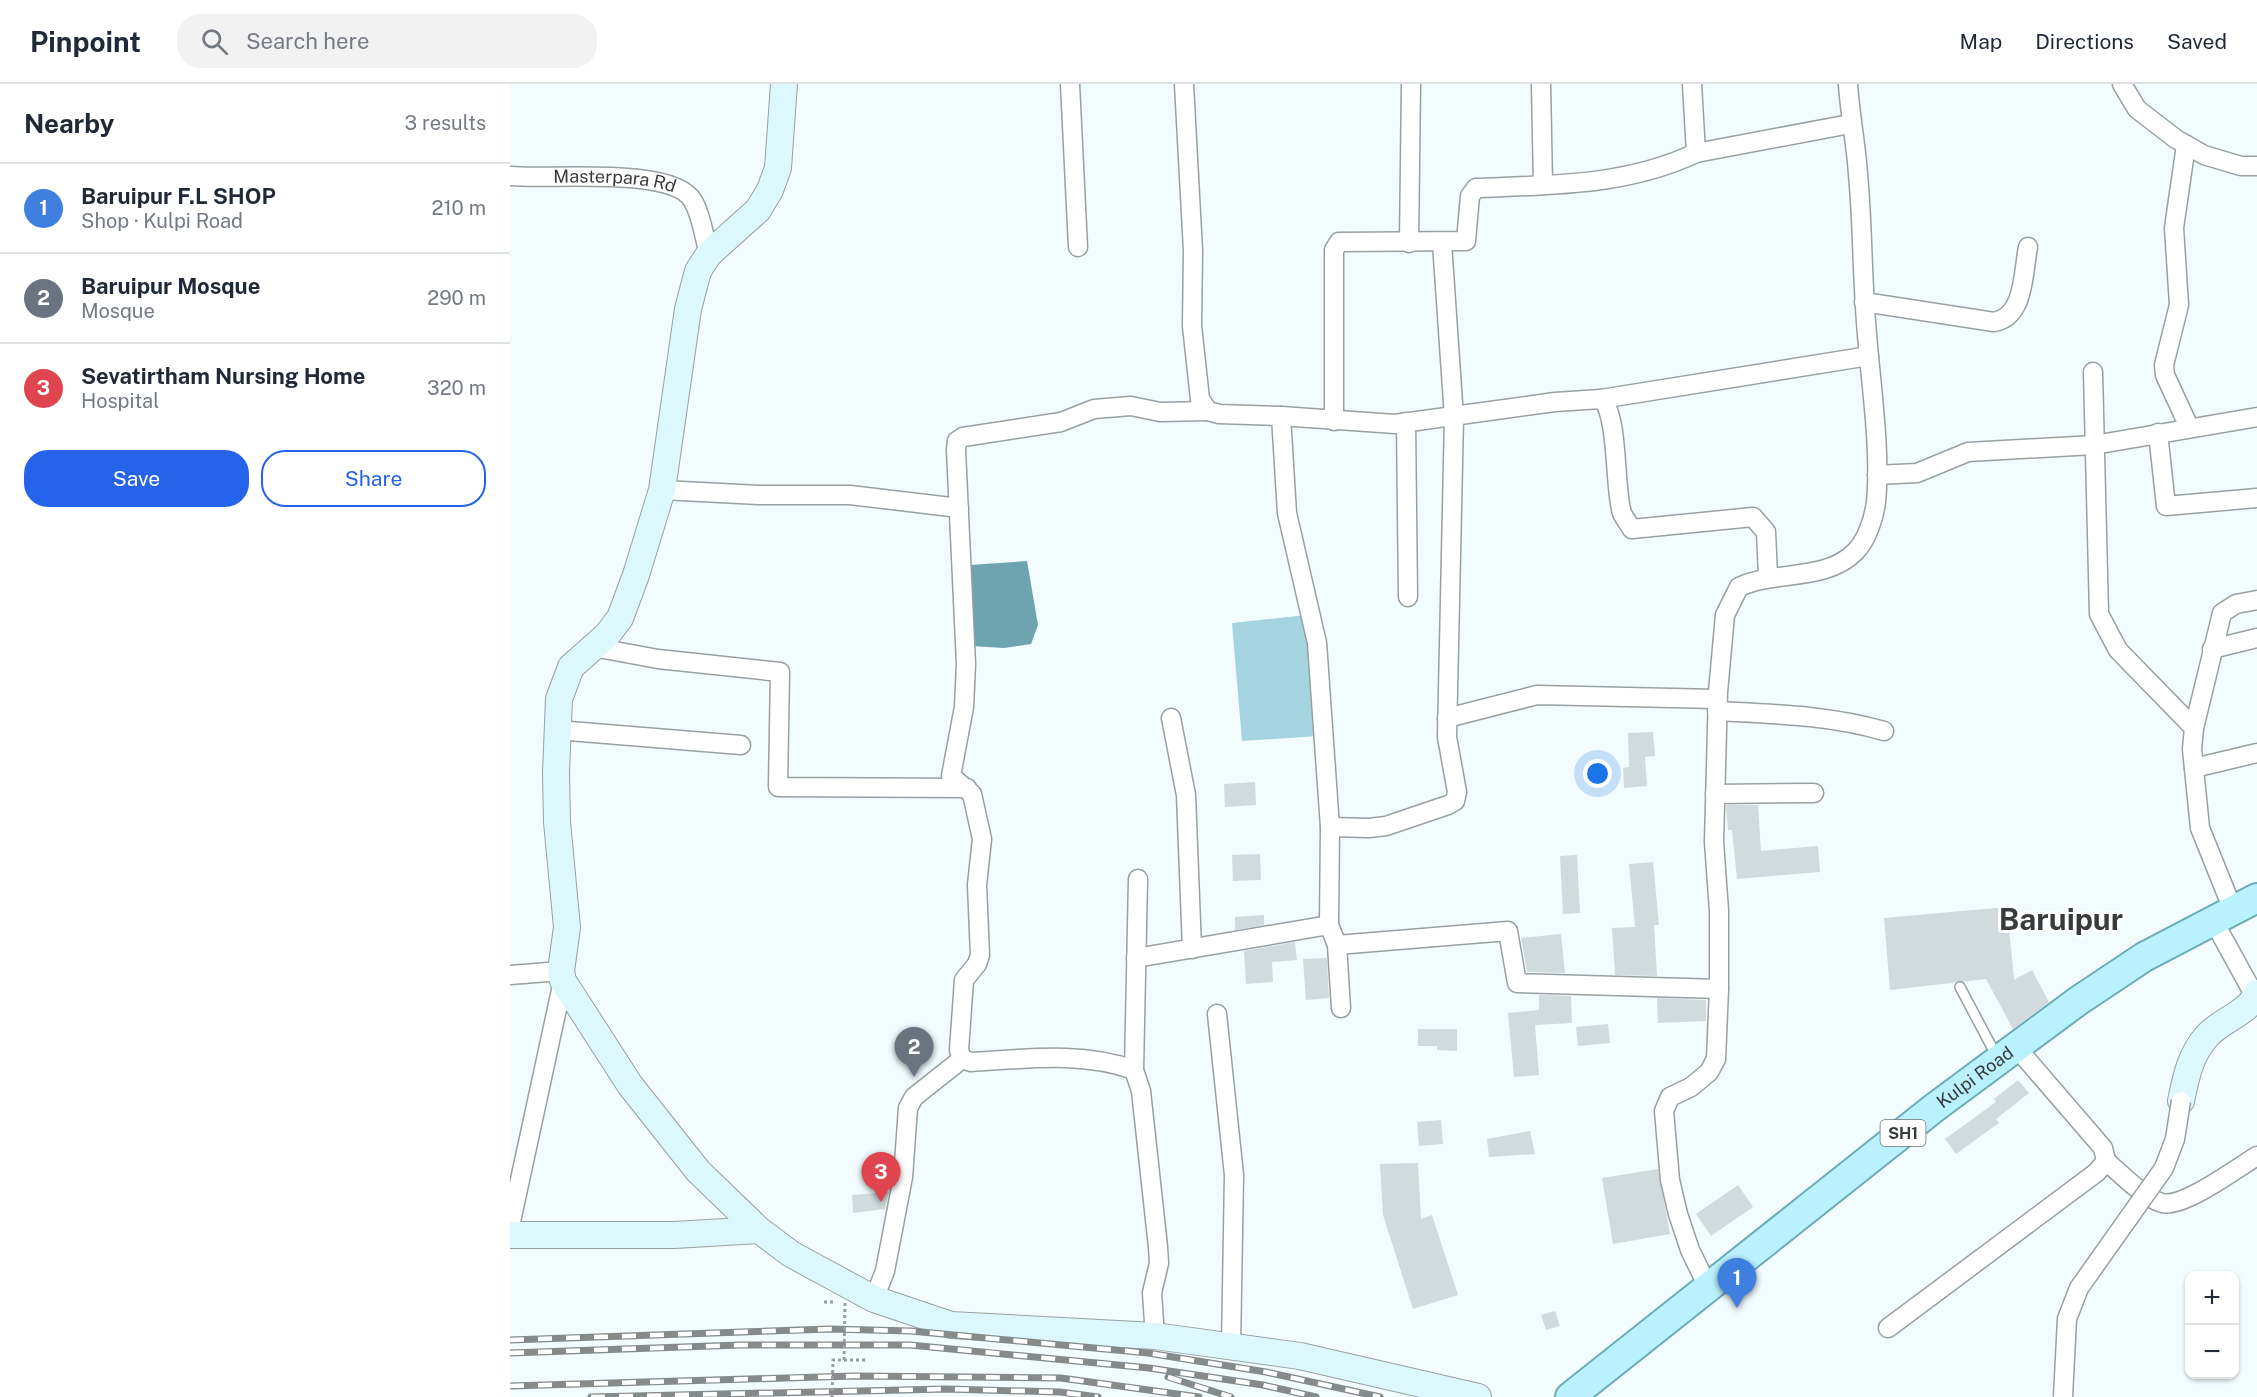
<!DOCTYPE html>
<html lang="en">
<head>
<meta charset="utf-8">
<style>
	body { margin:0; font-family:"Public Sans",sans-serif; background:#f2f2f3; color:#1f2937 }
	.controls { position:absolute; right:18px; bottom:18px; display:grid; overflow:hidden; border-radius:12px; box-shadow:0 2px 4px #0004 }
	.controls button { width:54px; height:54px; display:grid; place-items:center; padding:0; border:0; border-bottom:2px solid #e0e1e3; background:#fff; color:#1f2937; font:30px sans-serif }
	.you { position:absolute; left:1088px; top:690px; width:21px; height:21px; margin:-15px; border:4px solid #fff; border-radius:50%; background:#1a73e8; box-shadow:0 0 0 9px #1a73e833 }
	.badge { display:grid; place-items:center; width:39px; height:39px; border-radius:50%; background:#2563eb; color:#fff; font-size:20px; font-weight:700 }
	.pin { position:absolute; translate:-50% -50px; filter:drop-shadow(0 2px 3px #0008) }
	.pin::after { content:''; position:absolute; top:32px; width:21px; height:18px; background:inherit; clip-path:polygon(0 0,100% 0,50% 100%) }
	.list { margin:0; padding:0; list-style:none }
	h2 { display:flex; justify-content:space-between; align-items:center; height:78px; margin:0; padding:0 24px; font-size:26px }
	h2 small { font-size:20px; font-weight:400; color:#747a83 }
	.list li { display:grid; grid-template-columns:39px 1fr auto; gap:18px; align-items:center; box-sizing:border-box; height:90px; padding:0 24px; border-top:2px solid #e0e1e3 }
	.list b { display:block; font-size:22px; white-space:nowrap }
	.list p { margin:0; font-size:20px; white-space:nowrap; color:#747a83 }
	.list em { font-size:20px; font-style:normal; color:#747a83 }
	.actions { display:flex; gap:12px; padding:18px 24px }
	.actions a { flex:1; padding:14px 0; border:2px solid #2563eb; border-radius:24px; text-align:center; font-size:21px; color:#2563eb }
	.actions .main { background:#2563eb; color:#fff }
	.icon { flex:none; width:33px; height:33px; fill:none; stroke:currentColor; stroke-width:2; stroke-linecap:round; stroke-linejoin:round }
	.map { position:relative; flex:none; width:1747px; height:1313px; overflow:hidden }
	header { display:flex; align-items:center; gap:36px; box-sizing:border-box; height:84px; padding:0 30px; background:#fff; border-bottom:2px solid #e0e1e3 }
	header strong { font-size:28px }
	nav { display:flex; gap:33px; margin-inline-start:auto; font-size:21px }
	.search { width:420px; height:54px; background:#f2f2f3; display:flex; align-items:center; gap:15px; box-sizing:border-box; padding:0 21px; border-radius:24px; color:#747a83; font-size:22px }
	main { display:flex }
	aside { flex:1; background:#fff }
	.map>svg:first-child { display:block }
	.green { fill:#a4d4df }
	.water { fill:#6da4b0 }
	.building { fill:#d1dadc }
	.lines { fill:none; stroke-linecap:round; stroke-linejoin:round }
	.lane-casing { stroke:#98a0a2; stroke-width:12 }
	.street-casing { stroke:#98a0a2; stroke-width:21 }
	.secondary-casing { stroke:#98a0a2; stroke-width:28 }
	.primary-casing { stroke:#6dabb9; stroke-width:32 }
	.path { stroke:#999fa1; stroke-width:3; stroke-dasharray:3 3; stroke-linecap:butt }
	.lane { stroke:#fff; stroke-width:9 }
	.street { stroke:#fff; stroke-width:18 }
	.secondary { stroke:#dcf8fe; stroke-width:26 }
	.primary { stroke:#b9f1fe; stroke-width:28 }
	.rail-casing { stroke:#858a8b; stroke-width:7 }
	.rail { stroke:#fff; stroke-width:4.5; stroke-dasharray:14; stroke-linecap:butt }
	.street-bridge-casing { stroke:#98a0a2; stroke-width:21; stroke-linecap:butt }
	.path-bridge { stroke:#999fa1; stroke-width:3; stroke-dasharray:3 3; stroke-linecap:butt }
	.street-bridge { stroke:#fff; stroke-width:18 }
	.labels { text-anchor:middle; stroke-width:6; stroke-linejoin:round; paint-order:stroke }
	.shield { fill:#fff; stroke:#747676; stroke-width:1.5 }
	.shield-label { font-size:16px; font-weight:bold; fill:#383b3c }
	.street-label { font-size:18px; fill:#383b3c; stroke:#fff }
	.town-label { font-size:30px; font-weight:bold; fill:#383b3c; stroke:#fff }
</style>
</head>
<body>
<header>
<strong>Pinpoint</strong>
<div class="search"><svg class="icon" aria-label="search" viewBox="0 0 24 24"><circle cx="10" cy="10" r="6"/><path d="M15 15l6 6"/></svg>Search here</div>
<nav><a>Map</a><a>Directions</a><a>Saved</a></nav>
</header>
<main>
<aside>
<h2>Nearby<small>3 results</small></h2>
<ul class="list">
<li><span class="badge" style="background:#3f7fe0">1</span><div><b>Baruipur F.L SHOP</b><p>Shop · Kulpi Road</p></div><em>210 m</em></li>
<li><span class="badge" style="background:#6b7280">2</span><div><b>Baruipur Mosque</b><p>Mosque</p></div><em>290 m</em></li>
<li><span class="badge" style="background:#e0444e">3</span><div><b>Sevatirtham Nursing Home</b><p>Hospital</p></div><em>320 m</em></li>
</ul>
<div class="actions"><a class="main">Save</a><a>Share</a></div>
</aside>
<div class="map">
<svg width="1747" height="1313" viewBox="0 0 1747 1313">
	<rect width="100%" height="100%" fill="#f2fbfd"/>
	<path class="green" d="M797,531L808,652L732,657L722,539Z"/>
	<path class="water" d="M517,477L528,541L521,560L494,564L461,562L460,481Z"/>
	<path class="building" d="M1143,648L1145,672L1135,673L1137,702L1114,704L1113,684L1119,683L1118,649Z
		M745,698L746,721L715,723L714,700Z
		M1216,721H1248L1251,767L1308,762L1310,788L1227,795L1222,746H1218Z
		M750,770L751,796L723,797L722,771Z
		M1067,771L1070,829L1053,830L1050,772Z
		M1143,778L1149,841H1144L1147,892L1105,891L1102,844L1125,843L1119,780Z
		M1497,823L1504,896L1522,886L1539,918L1503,945L1476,895L1380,906L1374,834Z
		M754,831V841L725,846V833Z
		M1051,850L1055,889L1017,888L1011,854Z
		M785,858L787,876L762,878L763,898L736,900L734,867Z
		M817,874L819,914L796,916L793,875Z
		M1029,911L1061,912L1062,939L1025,941L1029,991L1004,993L998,929L1029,926Z
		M1147,914L1196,916V937L1148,939Z
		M1098,940L1100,959L1068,962L1066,943Z
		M908,945H947V967L927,966V962H908Z
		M1508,996L1519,1009L1486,1035L1489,1039L1446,1070L1435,1055L1486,1018L1484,1015Z
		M931,1036L933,1060L909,1062L907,1038Z
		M1020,1047L1025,1070L979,1073L977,1055Z
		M908,1079L911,1135L922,1131L948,1211L903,1225L873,1131L870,1080Z
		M1148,1085L1160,1150L1103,1160L1092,1094Z
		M1228,1101L1243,1123L1201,1152L1186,1130Z
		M379,1108L375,1125L343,1129L342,1111Z
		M1045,1227L1050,1242L1036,1246L1031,1231Z"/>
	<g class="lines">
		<defs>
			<path id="lane" d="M1450,903L1487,973"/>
			<g id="street">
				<path d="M560,0L568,163"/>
				<path d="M674,0L683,167L682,242L690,315L698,327L709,330L771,332L777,429L807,559L820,743L819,841L827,861L831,924"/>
				<path d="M1031,0L1033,101"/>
				<path d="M1612,0L1627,25L1666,55L1694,71L1731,82H1747"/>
				<path d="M1676,61L1664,144L1669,221L1654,281L1655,291L1679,343"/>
				<path d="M1186,69L1340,40"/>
				<path id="s1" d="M0,92C39,96 164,82 183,117C192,132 194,154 199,170"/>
				<path d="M899,159L901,0"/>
				<path d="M1354,218L1484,238C1515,233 1513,188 1518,163"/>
				<path d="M1583,288L1589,530L1608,566L1684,644"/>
				<path d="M1091,315L1359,272"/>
				<path d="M771,332L885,340L1045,318L1091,315C1109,329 1104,405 1112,429C1114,434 1119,440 1122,445L1243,433L1256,448L1258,492"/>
				<path d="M824,337V166L829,158L956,157L960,112L966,104C1041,101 1116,102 1186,69L1182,0"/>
				<path d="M896,338L898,513"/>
				<path d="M1648,349L1656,422L1747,414"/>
				<path d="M1367,391L1407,389L1458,368L1584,361L1747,333"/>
				<path d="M152,406L249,411H340L449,424"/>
				<path d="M83,563L148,575L270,588L268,703L457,704"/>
				<path d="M1702,565L1747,554"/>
				<path d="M1207,627C1263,630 1319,631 1374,647"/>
				<path d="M661,634L676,711L682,865"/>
				<path d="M937,634L1027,611L1207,615"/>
				<path d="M47,646L231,661"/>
				<path d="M1684,684L1747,669"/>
				<path d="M1205,710L1304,709"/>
				<path d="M820,743L859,744L876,742L938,721L945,717L947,708L937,653L944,333L932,159"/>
				<path d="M1723,826L1690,744L1682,665L1684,644L1712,529L1726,520L1747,516"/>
				<path d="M1703,836L1747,916"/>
				<path d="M827,861L998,847L1007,899L1209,905"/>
				<path d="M626,874L819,841"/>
				<path d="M0,891L51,887"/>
				<path d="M707,930L724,1091L721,1263"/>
				<path d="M624,986L628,795"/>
				<path d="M1596,1077C1610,1089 1634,1114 1652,1119C1674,1124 1727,1084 1747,1072"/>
				<path d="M0,1142L53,897"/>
				<path d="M1199,1205L1180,1166L1168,1130L1160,1096L1154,1027L1160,1013L1181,1003L1199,988L1206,975L1209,905V827L1204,758L1208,608L1215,531L1229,503C1265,486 1315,498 1345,468C1357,456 1364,434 1366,418C1371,368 1361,301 1357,250C1352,197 1353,144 1348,90C1346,60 1340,31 1338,0"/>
				<path d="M364,1215L375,1187L393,1093L398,1024L404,1013L452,975"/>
				<path d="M1378,1244L1587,1088L1596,1077L1593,1064L1506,963"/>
				<path d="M645,1252L642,1209L649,1179L648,1163L631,1007L624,986C572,967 515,975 461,978L452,975L449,966L454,896L467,880L470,871L467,801L472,755L462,710L441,692L454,623L456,580L446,366L447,357L453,353L551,338L584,325L621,322L650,328L698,327"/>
			</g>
			<path id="secondary" d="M274,0L268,84L260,106L248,126L199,170L188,187L178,225L152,406L126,491L110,534L97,551L61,583L49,615L46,689L47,738L57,843L51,887L53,897L120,1001L188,1087L249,1146L281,1170L364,1215L441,1241L645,1252L790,1272L968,1313
				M1671,1017C1676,993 1680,971 1697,952C1711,936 1739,929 1747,909
				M0,1151H164L249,1146"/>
			<g id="primary">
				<path id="s2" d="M1060,1313L1424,1024L1568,917L1634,873L1747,814"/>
			</g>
		</defs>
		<use href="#lane" class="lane-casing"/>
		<use href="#street" class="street-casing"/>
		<use href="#secondary" class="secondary-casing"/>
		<use href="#primary" class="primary-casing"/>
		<path class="path" d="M314,1218H324
			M334,1276H358"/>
		<use href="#lane" class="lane"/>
		<use href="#street" class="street"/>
		<use href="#secondary" class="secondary"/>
		<use href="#primary" class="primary"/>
		<defs>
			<path id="rail" d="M0,1256L320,1245L401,1247L638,1269L756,1288L870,1313
				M0,1269L230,1261H400L639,1284L753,1301L806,1313
				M658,1293L721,1313
				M0,1302L344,1292L551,1294L689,1313
				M81,1313L436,1305L550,1308L588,1313"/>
		</defs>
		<use href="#rail" class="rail-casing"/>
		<use href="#rail" class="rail"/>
		<defs>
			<path id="street-bridge" d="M1553,1313L1557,1235L1569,1204L1654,1084L1665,1055L1671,1017"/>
		</defs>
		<use href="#street-bridge" class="street-bridge-casing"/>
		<path class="path-bridge" d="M322,1313L323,1276H334L335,1218"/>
		<use href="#street-bridge" class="street-bridge"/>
	</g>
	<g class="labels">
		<rect class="shield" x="1370.5" y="1036" width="45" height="26" rx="4.5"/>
		<g class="shield-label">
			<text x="1393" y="1055">SH1</text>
		</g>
		<g class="street-label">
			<text dy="6" stroke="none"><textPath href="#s1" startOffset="105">Masterpara Rd</textPath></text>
			<text dy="6" stroke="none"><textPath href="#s2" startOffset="516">Kulpi Road</textPath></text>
		</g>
		<g class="town-label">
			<text x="1551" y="846">Baruipur</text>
		</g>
	</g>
</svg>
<div class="controls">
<button>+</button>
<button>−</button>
</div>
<div class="you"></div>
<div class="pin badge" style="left:1227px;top:1224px;background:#3f7fe0">1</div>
<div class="pin badge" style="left:404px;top:993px;background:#6b7280">2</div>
<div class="pin badge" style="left:371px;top:1118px;background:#e0444e">3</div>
</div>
</main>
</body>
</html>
